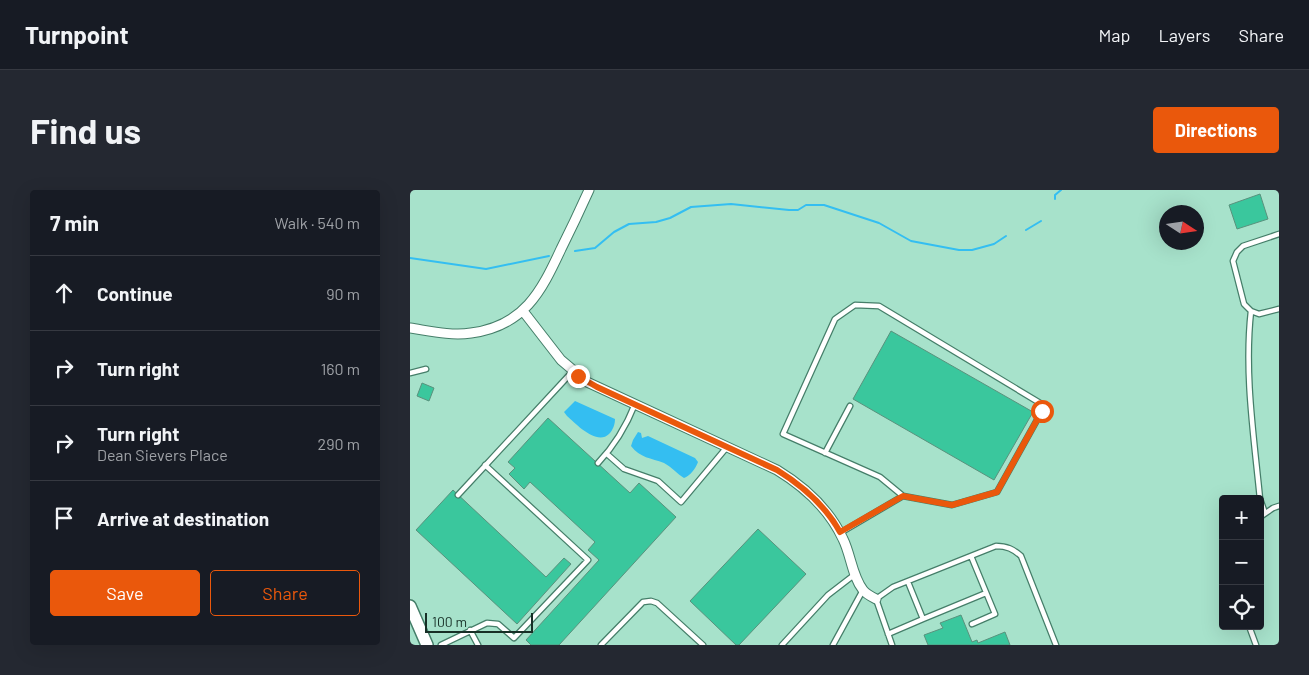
<!DOCTYPE html>
<html lang="en">
<head>
<meta charset="utf-8">
<style>
	body { margin:0; font-family:Barlow,sans-serif; background:#242831; color:#f1f3f6 }
	.controls { position:absolute; right:15px; bottom:15px; display:grid; overflow:hidden; border-radius:5px; box-shadow:0 5px 20px #0002 }
	.controls button { width:45px; height:45px; display:grid; place-items:center; padding:0; border:0; border-bottom:1px solid #363941; background:#171b24; color:#f1f3f6; font:25px sans-serif }
	.compass { position:absolute; left:749px; top:15px; width:45px; height:45px; border-radius:50%; background:#171b24; box-shadow:0 5px 20px #0002; rotate:102deg }
	.scale { position:absolute; left:15px; bottom:12px; width:108px; box-sizing:border-box; padding-left:5px; border:2px solid #172f26; border-top:0; font-size:14px; line-height:18px; white-space:nowrap; color:#172f26; -webkit-text-stroke:4px #a7e2cb; paint-order:stroke }
	.stop { position:absolute; width:15px; height:15px; margin:-11px; border:4px solid #ea580c; border-radius:50%; background:#fff }
	.stop.end { background:#ea580c; border-color:#fff; box-shadow:0 1px 5px #0008 }
	.list { margin:0; padding:0; list-style:none }
	h2 { display:flex; justify-content:space-between; align-items:center; height:65px; margin:0; padding:0 20px; font-size:21px }
	h2 small { font-size:16px; font-weight:400; color:#9ea1a6 }
	.list li { display:grid; grid-template-columns:32px 1fr auto; gap:15px; align-items:center; box-sizing:border-box; height:75px; padding:0 20px; border-top:1px solid #363941 }
	.list b { display:block; font-size:19px; white-space:nowrap }
	.list p { margin:0; font-size:16px; white-space:nowrap; color:#9ea1a6 }
	.list em { font-size:16px; font-style:normal; color:#9ea1a6 }
	.actions { display:flex; gap:10px; padding:15px 20px }
	.actions a { flex:1; padding:11px 0; border:1px solid #ea580c; border-radius:5px; text-align:center; font-size:18px; color:#ea580c }
	.actions .main { background:#ea580c; color:#fff }
	.icon { flex:none; width:28px; height:28px; fill:none; stroke:currentColor; stroke-width:2; stroke-linecap:round; stroke-linejoin:round }
	.map { position:relative; flex:none; width:869px; height:455px; overflow:hidden; border-radius:5px }
	header { display:flex; align-items:center; gap:30px; box-sizing:border-box; height:70px; padding:0 25px; background:#171b24; border-bottom:1px solid #363941 }
	header strong { font-size:24px }
	nav { display:flex; gap:28px; margin-inline-start:auto; font-size:18px }
	.intro { display:flex; align-items:center; justify-content:space-between; box-sizing:border-box; height:120px; padding:0 30px }
	h1 { margin:0; font-size:35px }
	.button { padding:12px 22px; border-radius:5px; background:#ea580c; color:#fff; font-size:18px; font-weight:700 }
	main { display:flex; gap:30px; padding:0 30px }
	aside { flex:1; background:#171b24; border-radius:5px; box-shadow:0 5px 20px #0002 }
	.map>svg:first-child { display:block }
	.water { fill:#34bef1 }
	.lines { fill:none; stroke-linecap:round; stroke-linejoin:round }
	.stream { stroke:#34bef1; stroke-width:2 }
	.building { fill:#3ac79d; stroke:#59927d }
	.service-casing { stroke:#457e69; stroke-width:7 }
	.minor-casing { stroke:#457e69; stroke-width:11 }
	.tertiary-casing { stroke:#457e69; stroke-width:14 }
	.service { stroke:#fff; stroke-width:4.5 }
	.minor { stroke:#fff; stroke-width:9 }
	.tertiary { stroke:#fff; stroke-width:11 }
	.route { stroke:#ea580c; stroke-width:6 }
</style>
</head>
<body>
<header>
<strong>Turnpoint</strong>
<nav><a>Map</a><a>Layers</a><a>Share</a></nav>
</header>
<div class="intro"><h1>Find us</h1><a class="button">Directions</a></div>
<main>
<aside>
<h2>7 min<small>Walk · 540 m</small></h2>
<ul class="list">
<li><svg class="icon" aria-label="ahead" viewBox="0 0 24 24"><path d="M12 20V5M6 11l6-6 6 6"/></svg><div><b>Continue</b></div><em>90 m</em></li>
<li><svg class="icon" aria-label="right" viewBox="0 0 24 24"><path d="M7 20v-9h11M14 6l5 5-5 5"/></svg><div><b>Turn right</b></div><em>160 m</em></li>
<li><svg class="icon" aria-label="right" viewBox="0 0 24 24"><path d="M7 20v-9h11M14 6l5 5-5 5"/></svg><div><b>Turn right</b><p>Dean Sievers Place</p></div><em>290 m</em></li>
<li><svg class="icon" aria-label="arrive" viewBox="0 0 24 24"><path d="M6 21V4h12l-3 4 3 4H6"/></svg><div><b>Arrive at destination</b></div></li>
</ul>
<div class="actions"><a class="main">Save</a><a>Share</a></div>
</aside>
<div class="map">
<svg width="869" height="455" viewBox="0 0 869 455">
	<rect width="100%" height="100%" fill="#a7e2cb"/>
	<path class="water" d="M165,211L205,229C205,234 203,240 199,244C187,256 166,234 157,226L154,222Z
		M228,242L231,243L232,248L238,246L285,268L288,272C286,278 280,286 274,288C267,284 262,277 254,273C241,268 230,268 221,256L223,250Z"/>
	<g class="lines">
		<path class="stream" d="M645,9V5L651,0
			M616,40L631,31
			M165,61L185,58L204,42L219,34L246,32L260,28L281,17L321,14L379,20H388L396,15H414L469,33L501,51L549,60H562L584,54L596,46
			M0,68L76,79L139,66"/>
	</g>
	<path class="building" d="M850,4L858,29L827,39L819,15Z
		M481,141L623,222L584,290L443,209Z
		M12,193L24,198L19,211L7,206Z
		M138,228L220,303L229,293L266,327L149,455H121L116,450L189,370L178,360L185,352L120,292L114,299L99,284L105,278L98,272Z
		M43,300L136,387L154,368L161,374L107,434L6,340Z
		M348,339L396,384L329,455H326L280,411Z
		M551,425L562,452L567,450L568,453L595,442L600,455H518L514,445L533,438L530,433Z"/>
	<g class="lines">
		<defs>
			<path id="service" d="M869,44L833,56L827,62L823,71L834,114L841,121L849,124L869,119
				M841,121C834,183 844,247 850,309L855,323
				M0,183L16,179
				M415,263L440,216
				M197,264L214,279L248,291L271,312L317,257
				M188,273C205,255 216,237 225,214
				M48,305L163,181
				M850,327L863,318L869,316
				M430,343L493,306L542,315L587,302L632,221L630,213L469,116L445,115L425,129L373,244L470,287L493,306
				M561,366L585,424L562,434
				M513,429L576,403
				M839,436L846,455
				M60,440L68,455
				M478,444L513,429L498,392
				M31,455L77,433L88,434L104,448L178,370L75,275
				M191,455L233,412L241,411L247,413L293,455
				M372,455L418,405L444,385
				M423,455L453,400
				M482,455L466,409L483,397L586,356C597,356 603,359 611,366L646,455"/>
			<path id="minor" d="M113,121L151,170L177,192L367,280C395,297 419,319 433,349C441,365 442,386 453,400C456,404 462,407 466,409
				M0,138C20,141 41,146 61,143C114,136 131,102 151,59C161,39 170,20 179,0"/>
			<path id="tertiary" d="M0,416L17,455"/>
		</defs>
		<use href="#service" class="service-casing"/>
		<use href="#minor" class="minor-casing"/>
		<use href="#tertiary" class="tertiary-casing"/>
		<use href="#service" class="service"/>
		<use href="#minor" class="minor"/>
		<use href="#tertiary" class="tertiary"/>
	</g>
	<g class="lines">
		<path class="route" d="M168,186L187,197L367,280C393,296 415,315 430,342L493,306L542,315L587,302L632,221"/>
	</g>
</svg>
<div class="controls">
<button>+</button>
<button>−</button>
<button><svg class="icon" aria-label="locate" viewBox="0 0 24 24"><circle cx="12" cy="12" r="6"/><path d="M12 2v4M12 18v4M2 12h4M18 12h4"/></svg></button>
</div>
<svg class="compass" viewBox="-18 -18 36 36"><path d="M0-13l5 13h-10z" fill="#e53935"/><path d="M0 13l5-13h-10z" fill="#9ea1a6"/></svg>
<div class="scale">100 m</div>
<div class="stop" style="left:632px;top:221px"></div>
<div class="stop end" style="left:168px;top:186px"></div>
</div>
</main>
</body>
</html>
